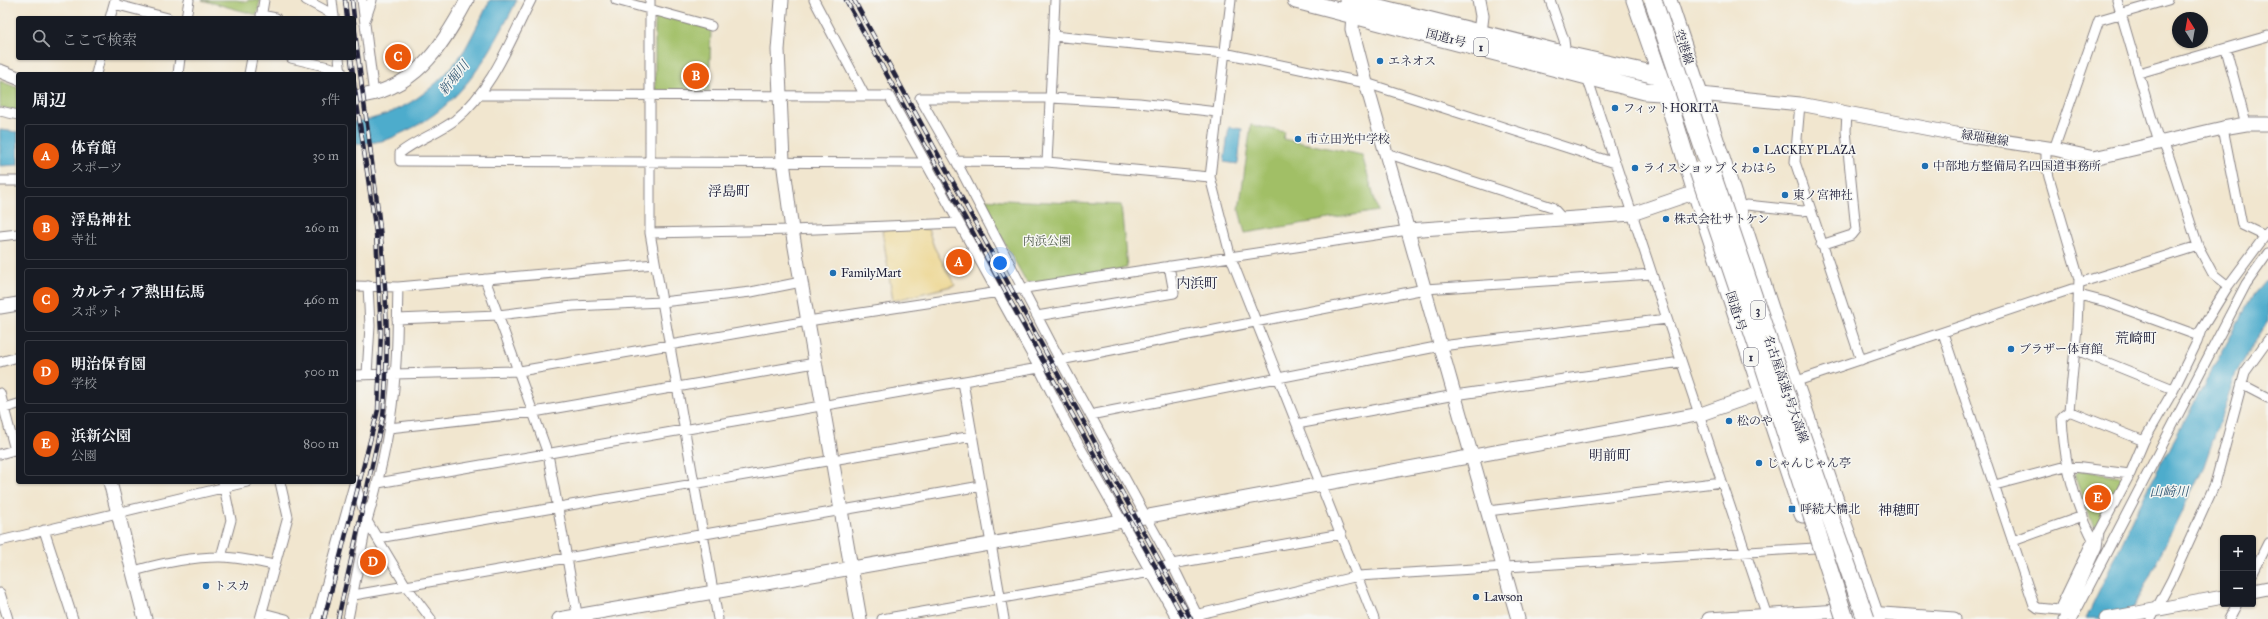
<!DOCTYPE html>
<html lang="ja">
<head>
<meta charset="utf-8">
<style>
  :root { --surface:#171b24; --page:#242831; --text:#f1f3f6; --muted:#9ea1a6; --line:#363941; --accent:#ea580c }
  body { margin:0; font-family:"IM FELL Great Primer","Noto Serif JP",serif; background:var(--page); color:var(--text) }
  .controls { position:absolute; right:12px; bottom:12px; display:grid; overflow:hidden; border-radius:4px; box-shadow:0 1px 3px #0004 }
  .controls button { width:36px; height:36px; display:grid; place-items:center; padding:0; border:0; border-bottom:1px solid var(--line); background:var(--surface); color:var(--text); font:20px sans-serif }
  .compass { position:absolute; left:2172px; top:12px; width:36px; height:36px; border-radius:50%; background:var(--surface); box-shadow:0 1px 3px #0004; rotate:349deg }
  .you { position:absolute; left:1000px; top:263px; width:14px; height:14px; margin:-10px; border:3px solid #fff; border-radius:50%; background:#1a73e8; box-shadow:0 0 0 6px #1a73e833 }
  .badge { display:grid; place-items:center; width:26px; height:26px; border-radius:50%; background:var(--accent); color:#fff; font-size:13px; font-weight:700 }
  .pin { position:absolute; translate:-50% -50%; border:2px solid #fff; box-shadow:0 1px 4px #0006 }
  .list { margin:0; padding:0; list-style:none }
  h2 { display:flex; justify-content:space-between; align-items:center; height:52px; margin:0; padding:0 16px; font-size:17px }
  h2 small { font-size:13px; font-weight:400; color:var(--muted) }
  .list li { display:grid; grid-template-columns:26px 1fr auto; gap:12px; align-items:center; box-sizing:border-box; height:64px; margin:0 8px 8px; padding:0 8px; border:1px solid var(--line); border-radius:4px }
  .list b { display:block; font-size:15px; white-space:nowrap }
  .list p { margin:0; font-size:13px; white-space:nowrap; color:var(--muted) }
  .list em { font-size:13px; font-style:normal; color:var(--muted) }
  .icon { flex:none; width:22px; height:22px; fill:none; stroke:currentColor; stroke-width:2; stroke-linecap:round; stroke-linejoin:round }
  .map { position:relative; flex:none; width:2268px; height:619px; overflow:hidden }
  .search { position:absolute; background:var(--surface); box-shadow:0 1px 3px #0004; left:16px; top:16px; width:340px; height:44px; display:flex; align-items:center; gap:10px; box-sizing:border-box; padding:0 14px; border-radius:4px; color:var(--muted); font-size:15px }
  .panel { position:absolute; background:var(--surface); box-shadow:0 1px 3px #0004; left:16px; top:72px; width:340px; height:412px; border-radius:4px }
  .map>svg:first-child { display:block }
  .green { fill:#a1bf66; stroke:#627050 }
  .sand { fill:#eeda9e; stroke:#887e6c }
  .water { fill:#4daccc; stroke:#386784 }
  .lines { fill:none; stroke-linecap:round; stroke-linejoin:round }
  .street-casing { stroke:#8a8485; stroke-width:11 }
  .secondary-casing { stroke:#8a8485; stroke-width:15 }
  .primary-casing { stroke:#8a8485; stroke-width:17 }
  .highway-casing { stroke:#8a8485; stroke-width:19 }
  .street { stroke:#fff; stroke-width:9 }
  .secondary { stroke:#fff; stroke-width:13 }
  .primary { stroke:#fff; stroke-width:15 }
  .highway { stroke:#fff; stroke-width:17 }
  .rail-casing { stroke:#22223b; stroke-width:4.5 }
  .rail { stroke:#f6f6f2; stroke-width:3; stroke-dasharray:9; stroke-linecap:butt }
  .highway-bridge-casing { stroke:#8a8485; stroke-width:19; stroke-linecap:butt }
  .highway-bridge { stroke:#fff; stroke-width:17 }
  .poi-dot { fill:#1f6fb2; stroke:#f6f6f2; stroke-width:1.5 }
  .labels { text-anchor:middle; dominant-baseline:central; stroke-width:3; stroke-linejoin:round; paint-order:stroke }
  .shield { fill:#f6f6f2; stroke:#626272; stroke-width:1 }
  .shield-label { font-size:11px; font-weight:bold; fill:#22223b }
  .street-label { font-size:12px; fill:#22223b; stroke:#f6f6f2 }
  .poi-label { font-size:12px; fill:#22223b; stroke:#f6f6f2; text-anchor:start }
  .park-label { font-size:12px; fill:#4e594a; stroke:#f6f6f2 }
  .water-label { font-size:13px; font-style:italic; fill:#335975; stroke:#f6f6f2 }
  .quarter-label { font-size:14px; fill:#22223b; stroke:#f6f6f2 }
</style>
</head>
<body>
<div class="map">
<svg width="2268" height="619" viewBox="0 0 2268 619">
  <rect width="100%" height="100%" fill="#f6f6f2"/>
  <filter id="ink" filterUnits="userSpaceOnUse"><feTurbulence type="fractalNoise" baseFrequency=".025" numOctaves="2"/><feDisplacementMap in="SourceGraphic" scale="8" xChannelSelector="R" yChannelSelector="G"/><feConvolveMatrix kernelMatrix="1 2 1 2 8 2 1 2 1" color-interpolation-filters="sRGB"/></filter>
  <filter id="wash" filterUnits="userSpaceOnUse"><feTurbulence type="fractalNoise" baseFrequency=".012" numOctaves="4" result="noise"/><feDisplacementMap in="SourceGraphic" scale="16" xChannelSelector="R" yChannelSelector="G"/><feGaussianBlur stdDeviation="0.9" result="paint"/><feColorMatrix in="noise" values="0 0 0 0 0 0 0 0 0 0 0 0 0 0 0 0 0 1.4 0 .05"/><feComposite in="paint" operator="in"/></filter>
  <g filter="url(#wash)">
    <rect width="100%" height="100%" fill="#f1e6cf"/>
    <path class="green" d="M 202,0 L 236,0 L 248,2 L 248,0 L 260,0 L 257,15 Z
      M 660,13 L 711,29 L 709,92 L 659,92 L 655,89 L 655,16 Z
      M 0,81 L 18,88 L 18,111 L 0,107 Z
      M 1251,125 L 1285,132 L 1283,139 L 1362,155 L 1378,211 L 1245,233 L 1239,210 Z
      M 980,199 L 1121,205 L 1127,268 L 1027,283 Z
      M 2079,470 L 2119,476 L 2122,480 L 2099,526 L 2093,525 L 2074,475 Z"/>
    <path class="sand" d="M 928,229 L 934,247 L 955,285 L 893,301 L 882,230 Z"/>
    <path class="water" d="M 490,0 L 517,0 C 490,54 462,106 404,132 C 397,135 389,140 381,141 C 373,143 363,143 354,144 L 354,122 C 400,117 440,87 465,49 C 474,33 482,16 490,0 Z
      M 1229,127 L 1242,129 L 1238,164 L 1224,162 Z
      M 0,130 L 18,132 L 18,165 L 0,166 Z
      M 2268,279 L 2268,321 L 2236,373 L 2204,466 L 2128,619 L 2086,619 L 2151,482 L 2252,297 Z"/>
  </g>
  <g filter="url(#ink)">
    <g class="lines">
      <defs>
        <path id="street" d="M 306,0 L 334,15
          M 332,0 L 334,18
          M 362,0 L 374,95
          M 531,0 C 510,41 492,90 455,120 C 438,133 416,140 400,153 L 400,161 L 925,163
          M 616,0 L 711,26
          M 650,0 L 650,233 L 718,619
          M 814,0 L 865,96
          M 1231,0 L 1210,177 L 1231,258 L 1374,619
          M 1550,0 L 1564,40 L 1566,55
          M 2117,0 L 2157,136 L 2163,143 L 2168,154 L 2198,246 L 2213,274 L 2228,286
          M 114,4 L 168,18
          M 261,15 L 276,18
          M 110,18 L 115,0
          M 186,18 L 189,0
          M 261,18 L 264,0
          M 366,18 L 372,0
          M 1053,36 L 1224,53 L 1366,83 L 1615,163
          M 2226,49 L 2246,124
          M 291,58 L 341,70
          M 339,58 L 341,74
          M 2139,73 L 2268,36
          M 96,74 L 100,58
          M 178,74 L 180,58
          M 249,74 L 252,58
          M 1586,74 L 1652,274
          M 480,95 L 889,96 L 1039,368 L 1066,422 L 1177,619
          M 1800,104 L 1795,162 L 1861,360
          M 0,111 L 18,115
          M 2223,128 L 2242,225 L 2265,236
          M 2046,148 L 2046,164 L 2049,177 L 2079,279 L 2077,327 L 2069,411 L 2144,441 L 2130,474 L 2099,532 L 2097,547 L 2064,619
          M 2054,149 L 2099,20 L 2168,0
          M 1386,153 L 1552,207 L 1562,218
          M 956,161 L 1047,162 L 1210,177
          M 1047,162 L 1055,0
          M 0,181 L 18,181
          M 1737,208 L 1747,205 L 1803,211 L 1810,209
          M 650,233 L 792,230 L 958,223
          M 0,236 L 18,234
          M 1821,245 L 1852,235 L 1856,230 L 1846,131 L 1847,113
          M 485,279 L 548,454 L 578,619
          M 2079,283 L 2198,246
          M 354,286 L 398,287 L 655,264
          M 398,287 C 397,316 398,346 395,375 C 392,425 381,473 367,521 L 406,586 L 431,619
          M 2079,295 L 2106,302 L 2199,336
          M 1037,316 L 1174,293 L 1169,266
          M 397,319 L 498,315 L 573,306 L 662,302 L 751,292 L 801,282
          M 1943,333 L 2034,605 L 2038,608 L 2059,610 L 2093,539
          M 2074,349 L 2173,389
          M 0,362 L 18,357
          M 367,374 L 370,326 L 368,286
          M 354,375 L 520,371 L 808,321 L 1408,230
          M 963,382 L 1004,619
          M 1794,382 L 2072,289 L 2078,289
          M 2243,385 L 2268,398
          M 0,393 L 15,450
          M 5,408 L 18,404
          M 2069,411 L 2062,417 C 2064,461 2074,504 2095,543
          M 1090,415 L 1441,346 L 1667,319
          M 1297,424 L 1455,395 L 1681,362
          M 389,428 L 534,412 L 815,363
          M 2144,441 L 2173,391 L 2197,342 L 2201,330 L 2228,286 L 2268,232
          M 0,454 L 18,449
          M 378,483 L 1039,368 L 1060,360 L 1425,289 L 1652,274 L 1768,619
          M 1995,485 L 2066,466 L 2130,474
          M 1488,511 L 1722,482
          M 44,530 L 73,619
          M 378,538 L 973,436
          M 0,541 L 247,482
          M 2013,541 L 2083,516
          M 221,557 L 231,520 L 223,482
          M 134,571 C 162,563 189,557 219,557 C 238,557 257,562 275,565
          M 2253,573 L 2268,543
          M 0,593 L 8,619
          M 354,595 L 981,486
          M 263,613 L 286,619
          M 260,619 L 288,517 L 280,482
          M 317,619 L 355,481
          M 348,619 L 367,521 L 354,480
          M 882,619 L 1151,572 L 1172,564 L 1341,534
          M 1179,619 L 1358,576 L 1815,548
          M 1199,619 L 1172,564 L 1060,360 L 956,161 L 920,98 L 1051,98 L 1139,103 L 1217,112
          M 2072,619 L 2246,284 L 2268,253
          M 2151,619 L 2172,579 L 2215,484 L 2245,372 L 2268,340
          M 2229,619 L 2237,604"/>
        <path id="secondary" d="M 782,0 L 778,50 L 783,161 L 792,230 L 860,619
          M 1479,0 L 1482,16 L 1480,33
          M 1353,15 L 1352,29 L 1366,83 L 1518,619
          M 0,71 L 18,78
          M 1700,94 L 1800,104 L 1956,134 L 2054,149 L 2094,158 L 2223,128 L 2246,124 L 2268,124
          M 354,97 C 414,91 441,49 467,0
          M 1408,230 L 1632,214 L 1696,192
          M 0,307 L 18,304
          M 110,482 L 145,619
          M 2253,591 L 2268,588
          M 559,619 L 1122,521 L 1701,414 L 1763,392
          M 1709,619 L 1840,611 L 1954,619
          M 2106,619 L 2223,597"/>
        <path id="primary" d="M 1634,0 L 1664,86
          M 1669,0 L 1700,94"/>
        <path id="highway" d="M 1296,0 L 1645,91 L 1676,93
          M 1348,0 L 1566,55 L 1661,76 L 1700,94 L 1794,382 L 1876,619
          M 1666,93 L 1696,192 L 1803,514"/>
      </defs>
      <use href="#street" class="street-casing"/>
      <use href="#secondary" class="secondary-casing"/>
      <use href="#primary" class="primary-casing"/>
      <use href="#highway" class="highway-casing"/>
      <use href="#street" class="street"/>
      <use href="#secondary" class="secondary"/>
      <use href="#primary" class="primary"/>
      <use href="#highway" class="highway"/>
      <defs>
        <path id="rail" d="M 345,0 L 347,18
          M 352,0 L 354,18
          M 846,0 L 1184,619
          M 854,0 L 1191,619
          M 351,58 L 353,74
          M 324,619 L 378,410 L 381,332 L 376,233 L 354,83
          M 338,619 L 383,416 C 397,283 368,153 354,22"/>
      </defs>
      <use href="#rail" class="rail-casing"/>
      <use href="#rail" class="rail"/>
      <defs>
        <path id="highway-bridge" d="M 1653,0 L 1773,354 L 1866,619
          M 1698,171 L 1760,354 L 1845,619"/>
      </defs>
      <use href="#highway-bridge" class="highway-bridge-casing"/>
      <use href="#highway-bridge" class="highway-bridge"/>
    </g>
  </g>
  <g class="poi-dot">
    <circle cx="1380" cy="61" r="4"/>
    <circle cx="1615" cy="108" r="4"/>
    <circle cx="1298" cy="139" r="4"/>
    <circle cx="1756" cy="150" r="4"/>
    <circle cx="1925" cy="166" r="4"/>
    <circle cx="1635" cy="168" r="4"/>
    <circle cx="1785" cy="195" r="4"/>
    <circle cx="1666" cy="219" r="4"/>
    <circle cx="833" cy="273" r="4"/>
    <circle cx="2011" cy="349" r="4"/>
    <circle cx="1729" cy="421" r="4"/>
    <circle cx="1759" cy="463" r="4"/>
    <rect x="1788" y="505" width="8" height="8" rx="2"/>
    <circle cx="206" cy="586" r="4"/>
    <circle cx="1476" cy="597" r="4"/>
  </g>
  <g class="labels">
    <g class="shield">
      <rect x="1474" y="38" width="14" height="18" rx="3"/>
      <rect x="1751" y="301" width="14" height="18" rx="3"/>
      <rect x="1744" y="348" width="14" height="18" rx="3"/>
    </g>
    <g class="shield-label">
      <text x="1481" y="47">1</text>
      <text x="1758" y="310">3</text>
      <text x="1751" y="357">1</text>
    </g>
    <g class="street-label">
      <text transform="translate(1446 38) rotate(14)">国道1号</text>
      <text transform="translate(1684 47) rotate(72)">空港線</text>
      <text transform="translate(1985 138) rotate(9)">緑瑞穂線</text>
      <text transform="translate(1736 311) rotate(72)">国道1号</text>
      <text transform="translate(1786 389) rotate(71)">名古屋高速3号大高線</text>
    </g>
    <g class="poi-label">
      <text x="1388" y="61">エネオス</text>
      <text x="1623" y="108">フィットHORITA</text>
      <text x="1306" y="139">市立田光中学校</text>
      <text x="1764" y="150">LACKEY PLAZA</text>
      <text x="1933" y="166">中部地方整備局名四国道事務所</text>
      <text x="1643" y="168">ライスショップ くわはら</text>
      <text x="1793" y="195">東ノ宮神社</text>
      <text x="1674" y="219">株式会社サトケン</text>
      <text x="841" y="273">FamilyMart</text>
      <text x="2019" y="349">ブラザー体育館</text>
      <text x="1737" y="421">松のや</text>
      <text x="1767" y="463">じゃんじゃん亭</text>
      <text x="1800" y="509">呼続大橋北</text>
      <text x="214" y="586">トスカ</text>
      <text x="1484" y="597">Lawson</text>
    </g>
    <g class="park-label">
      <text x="1047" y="241">内浜公園</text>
    </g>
    <g class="water-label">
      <text transform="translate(454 78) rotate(-51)">新堀川</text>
      <text x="2169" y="492">山崎川</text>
    </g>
    <g class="quarter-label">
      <text x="729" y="191">浮島町</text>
      <text x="1197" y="283">内浜町</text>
      <text x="2136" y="338">荒崎町</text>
      <text x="1610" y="455">明前町</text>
      <text x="1899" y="510">神穂町</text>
    </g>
  </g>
</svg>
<div class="controls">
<button>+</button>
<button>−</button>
</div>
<svg class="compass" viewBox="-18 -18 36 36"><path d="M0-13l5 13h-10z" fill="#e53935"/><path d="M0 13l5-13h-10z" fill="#9ea1a6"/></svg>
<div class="you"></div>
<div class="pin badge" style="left:959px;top:262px">A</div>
<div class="pin badge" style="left:696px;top:76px">B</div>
<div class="pin badge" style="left:398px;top:57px">C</div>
<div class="pin badge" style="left:373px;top:562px">D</div>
<div class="pin badge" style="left:2098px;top:498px">E</div>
<div class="search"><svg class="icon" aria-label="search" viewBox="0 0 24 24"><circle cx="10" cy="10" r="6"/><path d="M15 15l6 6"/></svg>ここで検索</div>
<section class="panel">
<h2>周辺<small>5件</small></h2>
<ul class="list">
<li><span class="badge">A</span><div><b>体育館</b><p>スポーツ</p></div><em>30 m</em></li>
<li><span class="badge">B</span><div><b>浮島神社</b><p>寺社</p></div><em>260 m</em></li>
<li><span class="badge">C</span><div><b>カルティア熱田伝馬</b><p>スポット</p></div><em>460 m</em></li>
<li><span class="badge">D</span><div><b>明治保育園</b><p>学校</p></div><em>500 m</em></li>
<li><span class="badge">E</span><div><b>浜新公園</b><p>公園</p></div><em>800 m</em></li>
</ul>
</section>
</div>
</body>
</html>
